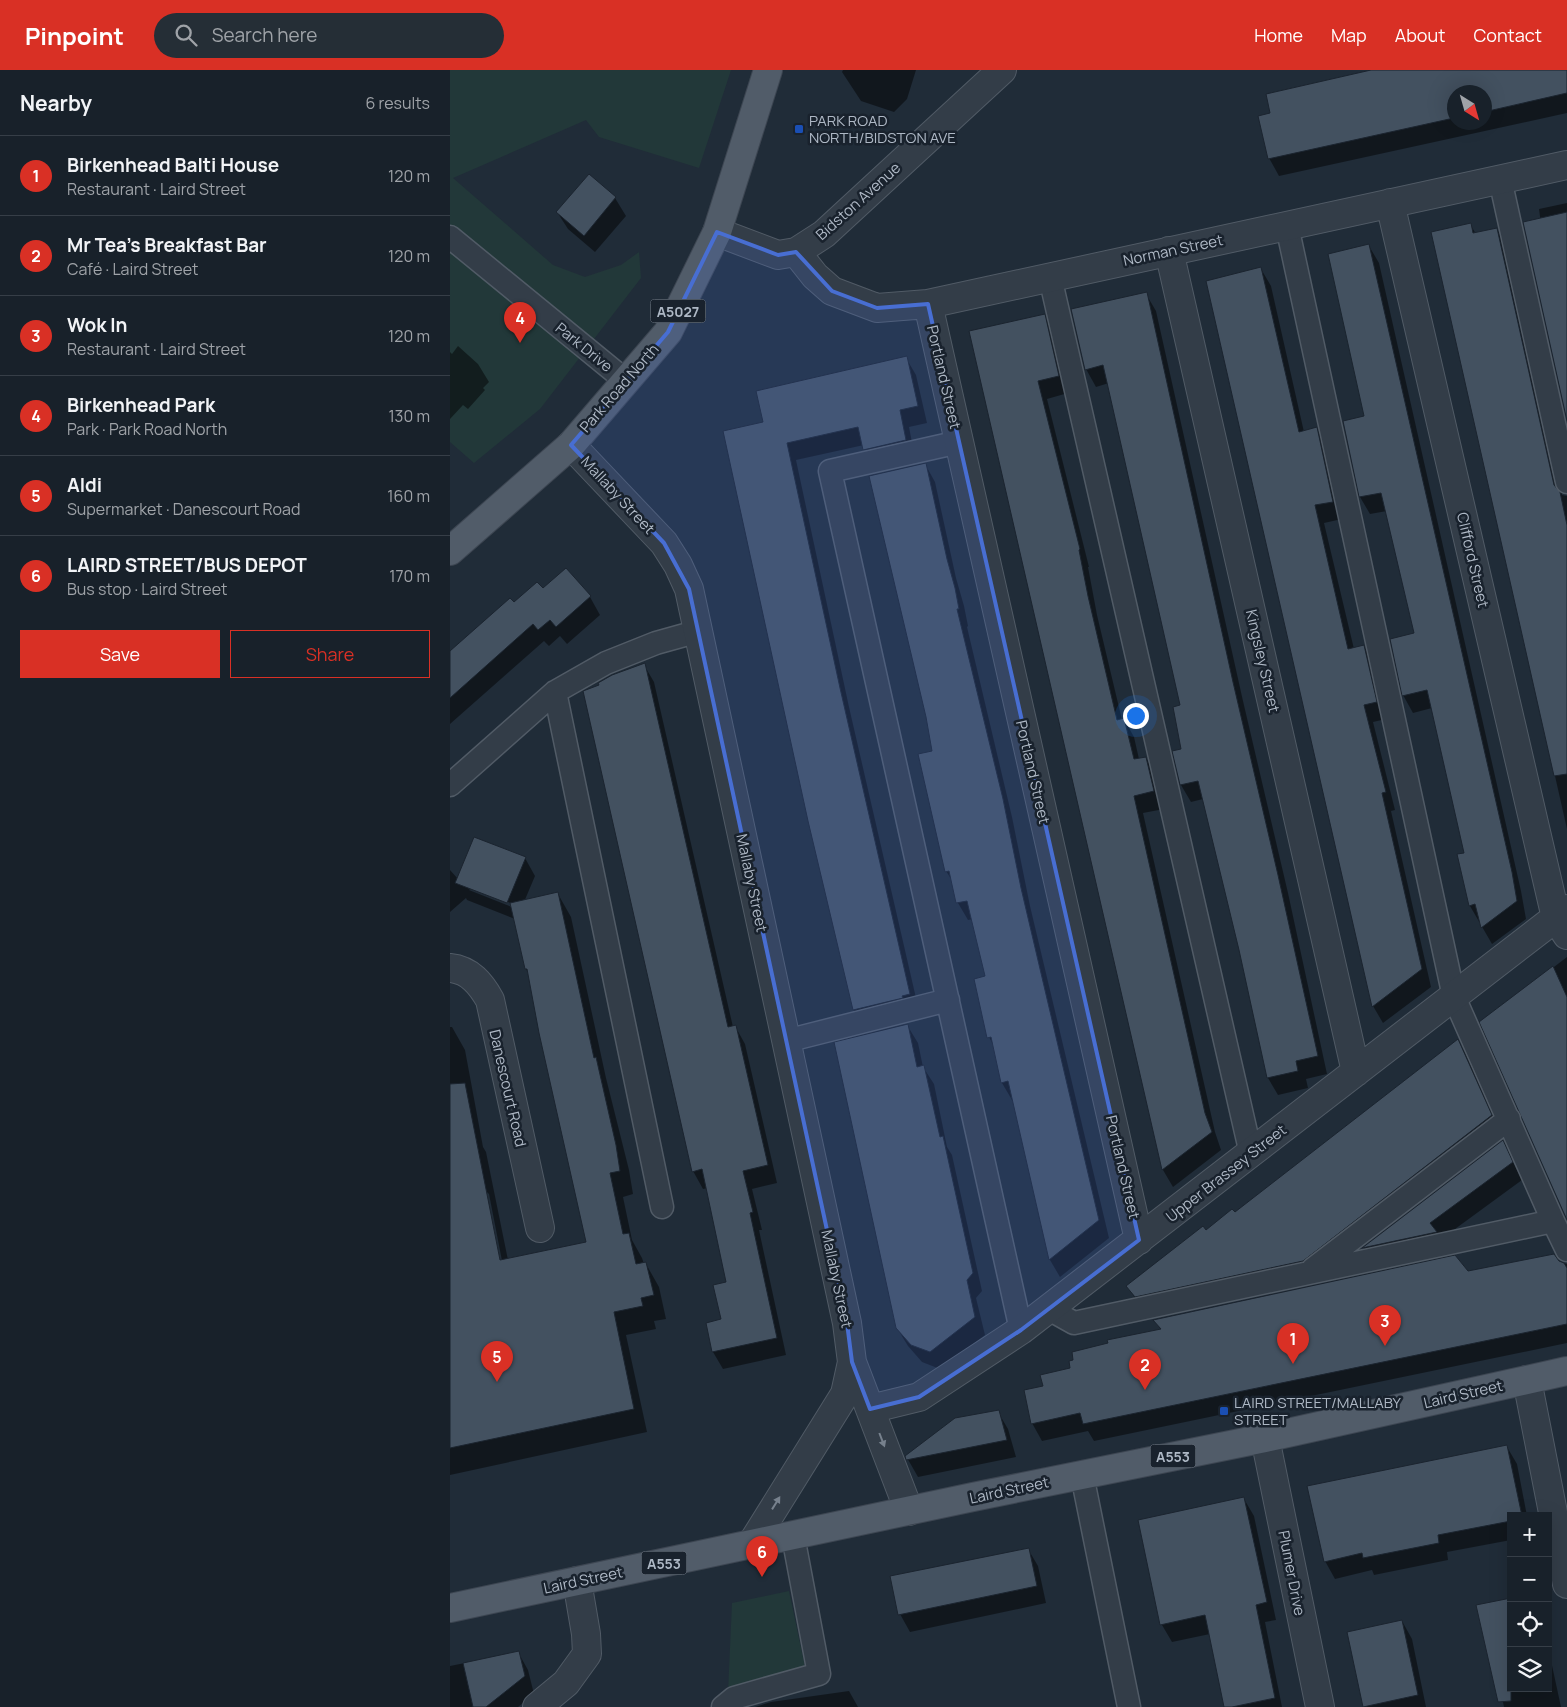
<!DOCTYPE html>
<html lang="en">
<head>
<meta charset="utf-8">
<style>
  :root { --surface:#18212a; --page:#252e36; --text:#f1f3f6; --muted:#9fa3a8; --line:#363e47; --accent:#d93025 }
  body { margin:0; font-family:Manrope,sans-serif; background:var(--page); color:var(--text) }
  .controls { position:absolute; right:15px; bottom:15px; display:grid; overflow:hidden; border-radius:0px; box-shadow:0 5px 20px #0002 }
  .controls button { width:45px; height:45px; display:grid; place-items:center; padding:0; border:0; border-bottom:1px solid var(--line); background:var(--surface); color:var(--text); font:25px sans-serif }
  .compass { position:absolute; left:997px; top:15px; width:45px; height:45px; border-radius:50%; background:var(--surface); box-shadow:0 5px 20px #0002; rotate:143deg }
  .you { position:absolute; left:685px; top:645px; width:18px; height:18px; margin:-12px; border:4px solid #fff; border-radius:50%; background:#1a73e8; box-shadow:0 0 0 8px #1a73e833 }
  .badge { display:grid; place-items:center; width:32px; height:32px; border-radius:50%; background:var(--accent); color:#fff; font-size:16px; font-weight:700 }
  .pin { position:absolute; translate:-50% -41px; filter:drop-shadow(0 1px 2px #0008) }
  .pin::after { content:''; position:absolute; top:26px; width:18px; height:15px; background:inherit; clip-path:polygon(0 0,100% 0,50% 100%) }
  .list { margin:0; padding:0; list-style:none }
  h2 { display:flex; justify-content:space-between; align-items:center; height:65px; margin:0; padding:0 20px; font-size:21px }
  h2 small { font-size:16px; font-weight:400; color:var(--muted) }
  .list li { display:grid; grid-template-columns:32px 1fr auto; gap:15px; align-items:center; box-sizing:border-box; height:80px; padding:0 20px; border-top:1px solid var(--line) }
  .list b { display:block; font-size:19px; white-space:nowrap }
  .list p { margin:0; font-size:16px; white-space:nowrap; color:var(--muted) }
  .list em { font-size:16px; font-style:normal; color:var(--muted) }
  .actions { display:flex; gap:10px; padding:15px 20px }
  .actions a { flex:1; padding:11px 0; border:1px solid var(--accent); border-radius:0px; text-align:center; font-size:18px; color:var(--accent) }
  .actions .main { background:var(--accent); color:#fff }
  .icon { flex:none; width:28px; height:28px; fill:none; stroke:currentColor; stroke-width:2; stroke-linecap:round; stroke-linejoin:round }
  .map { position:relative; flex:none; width:1117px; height:1637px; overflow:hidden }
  header { display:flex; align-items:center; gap:30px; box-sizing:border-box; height:70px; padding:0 25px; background:var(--accent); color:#fff }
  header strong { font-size:24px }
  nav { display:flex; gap:28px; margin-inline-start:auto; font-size:18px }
  .search { width:350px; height:45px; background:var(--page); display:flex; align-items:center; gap:12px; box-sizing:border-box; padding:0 18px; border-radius:28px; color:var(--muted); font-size:19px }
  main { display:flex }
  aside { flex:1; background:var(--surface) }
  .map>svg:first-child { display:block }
  .green { fill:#223839 }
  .shadow { fill:#0007; fill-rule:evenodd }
  .building { fill:#435160; stroke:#1b242f }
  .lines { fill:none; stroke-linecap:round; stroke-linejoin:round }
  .lane-casing { stroke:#515b66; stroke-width:25 }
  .street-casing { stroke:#515b66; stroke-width:30 }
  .primary-casing { stroke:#3d4652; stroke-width:30 }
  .lane { stroke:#333d48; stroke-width:22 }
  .street { stroke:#333d48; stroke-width:28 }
  .primary { stroke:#515c69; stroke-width:28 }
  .oneway { fill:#77818d }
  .marked { fill:#486ed2; fill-opacity:0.2; stroke:#486ed2; stroke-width:4; stroke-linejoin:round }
  .transit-dot { fill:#1a4fb4; stroke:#19222d; stroke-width:2 }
  .labels { text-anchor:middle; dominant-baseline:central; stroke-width:5; stroke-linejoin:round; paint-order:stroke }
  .shield { fill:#19222d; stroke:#818b97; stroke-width:1 }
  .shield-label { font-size:14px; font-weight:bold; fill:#aeb8c5 }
  .poi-label { font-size:15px; fill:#aeb8c5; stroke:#19222d; text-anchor:start }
  .street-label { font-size:15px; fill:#aeb8c5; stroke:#19222d }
</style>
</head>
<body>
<header>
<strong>Pinpoint</strong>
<div class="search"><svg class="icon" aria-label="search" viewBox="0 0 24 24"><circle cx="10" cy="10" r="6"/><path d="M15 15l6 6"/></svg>Search here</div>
<nav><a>Home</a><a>Map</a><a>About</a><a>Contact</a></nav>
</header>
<main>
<aside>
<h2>Nearby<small>6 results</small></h2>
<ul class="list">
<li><span class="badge">1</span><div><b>Birkenhead Balti House</b><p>Restaurant · Laird Street</p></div><em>120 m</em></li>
<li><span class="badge">2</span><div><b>Mr Tea's Breakfast Bar</b><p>Café · Laird Street</p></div><em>120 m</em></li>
<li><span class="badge">3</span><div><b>Wok In</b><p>Restaurant · Laird Street</p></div><em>120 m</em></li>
<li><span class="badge">4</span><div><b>Birkenhead Park</b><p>Park · Park Road North</p></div><em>130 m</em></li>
<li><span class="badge">5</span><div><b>Aldi</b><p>Supermarket · Danescourt Road</p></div><em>160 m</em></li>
<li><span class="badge">6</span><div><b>LAIRD STREET/BUS DEPOT</b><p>Bus stop · Laird Street</p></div><em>170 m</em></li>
</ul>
<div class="actions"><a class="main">Save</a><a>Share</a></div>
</aside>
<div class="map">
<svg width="1117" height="1637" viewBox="0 0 1117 1637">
  <rect width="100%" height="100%" fill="#202c38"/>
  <path class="green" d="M 0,0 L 281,0 L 249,98 L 149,67 L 136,50 L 3,108 L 103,195 L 135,207 L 171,195 L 189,182 L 191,208 L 90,339 L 24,393 L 0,372 Z
    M 339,1521 L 355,1597 L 295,1613 L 278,1623 L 282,1533 Z"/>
  <path class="shadow" d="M 393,0 L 466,0 L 457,29 L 444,42 L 411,31 L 392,2 Z
    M 926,0 L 1117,0 L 1117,43 L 829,106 L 819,88 L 822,44 ZM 1004,22 L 1034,22 L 1034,52 L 1004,52 Z
    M 139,106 L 165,128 L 176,146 L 145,182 L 118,159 L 107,142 Z
    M 1117,133 L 1117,345 L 1089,139 Z
    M 1020,154 L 1026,164 L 1047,159 L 1057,177 L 1112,425 L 1117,426 L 1117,759 L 982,163 Z
    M 919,176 L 929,193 L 1071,821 L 1076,849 L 1042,874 L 1020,836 L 1009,785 L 1015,784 L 982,638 L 963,643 L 953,625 L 965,564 L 937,441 L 920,444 L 910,427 L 916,347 Z
    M 811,199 L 821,216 L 854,362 L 867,359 L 877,376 L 892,449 L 874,453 L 904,579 L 914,576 L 924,594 L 936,649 L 923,652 L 945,740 L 941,741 L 981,917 L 933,953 L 923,936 L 833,545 Z
    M 696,224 L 706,241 L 793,631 L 838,823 L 877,1004 L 856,1009 L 858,1018 L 828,1025 L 818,1008 L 790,880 L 753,729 L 741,732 L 731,715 L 724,682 L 732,680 L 732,636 L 659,313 L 646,317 L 636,299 Z
    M 594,246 L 605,263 L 618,323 L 597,329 L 639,497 L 638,497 L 647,545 L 672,650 L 674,649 L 684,667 L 689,689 L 696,688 L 706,705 L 714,739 L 693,743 L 765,1062 L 771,1080 L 723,1117 L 713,1100 L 520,262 Z
    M 8,276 L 28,294 L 39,312 L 33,318 L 35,320 L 18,339 L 13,335 L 0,349 L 0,282 L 2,284 Z
    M 456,288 L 466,305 L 477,353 L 459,357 L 465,388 L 425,397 L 414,375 L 346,390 L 399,637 L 469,941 L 414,958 L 404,940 L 359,751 L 315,353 Z
    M 475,394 L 485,412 L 506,508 L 514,536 L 518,556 L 517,557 L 562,747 L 580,836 L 659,1168 L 610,1207 L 600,1190 L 564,1030 L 562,1030 L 552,1013 L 545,978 L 539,967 L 537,907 L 523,849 L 518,850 L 508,833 L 503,812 L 496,801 L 484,682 Z
    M 116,500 L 140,527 L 150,545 L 117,574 L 110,566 L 99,576 L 94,571 L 0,654 L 0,583 L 64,534 L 93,520 Z
    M 194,595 L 204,612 L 283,957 L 285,956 L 295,974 L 327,1113 L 302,1119 L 312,1160 L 309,1160 L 336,1285 L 273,1299 L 263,1282 L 257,1254 L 272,1250 L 278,1213 L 258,1118 L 253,1119 L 243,1101 Z
    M 75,788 L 85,806 L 74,832 L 108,824 L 121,847 L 156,1008 L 179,1100 L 183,1124 L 173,1127 L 182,1170 L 192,1188 L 194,1194 L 196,1194 L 209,1217 L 216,1249 L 204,1251 L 206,1259 L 176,1265 L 197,1362 L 0,1405 L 0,957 L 2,957 L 15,980 L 33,1077 L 36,1082 L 58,1190 L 137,1173 L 79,904 L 76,899 L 65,849 L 17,830 L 16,828 L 0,842 L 0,800 L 8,809 ZM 21,818 L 63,834 L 62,837 L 19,820 ZM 36,1121 L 39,1124 L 53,1196 L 50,1197 Z
    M 1117,887 L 1117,1122 L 1031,953 Z
    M 457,955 L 468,973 L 473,997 L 484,1014 L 497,1077 L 502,1085 L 532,1221 L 526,1228 L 535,1265 L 490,1299 L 472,1292 L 458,1276 L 447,1258 Z
    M 1008,971 L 1018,988 L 1051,1064 L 863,1208 L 688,1234 L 678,1216 L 756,1161 L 785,1143 Z
    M 1053,1072 L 1072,1110 L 990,1170 L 923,1195 L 913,1179 Z
    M 1108,1192 L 1117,1194 L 1117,1273 L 644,1371 L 638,1361 L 592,1371 L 582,1353 L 594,1317 L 622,1299 L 711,1260 L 705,1250 L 1017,1202 Z
    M 548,1342 L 558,1359 L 566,1387 L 468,1407 L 456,1386 Z
    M 1057,1377 L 1067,1394 L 1077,1446 L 1061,1446 L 1061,1470 L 997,1482 L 998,1490 L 924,1505 L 922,1500 L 885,1509 L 875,1491 Z
    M 794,1429 L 804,1446 L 826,1550 L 815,1552 L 832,1637 L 775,1637 L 760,1564 L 722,1572 L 712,1555 Z
    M 578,1479 L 588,1496 L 596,1533 L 460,1562 L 450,1544 Z
    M 952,1551 L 962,1569 L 976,1637 L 914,1637 L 899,1563 Z
    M 1098,1577 L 1111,1637 L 1054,1637 L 1051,1623 L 1061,1618 L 1098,1618 Z
    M 68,1582 L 78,1600 L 84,1624 L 68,1637 L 0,1637 L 0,1596 Z
    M 399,1621 L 408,1637 L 305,1637 L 321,1632 Z"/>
  <path class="building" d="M 921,0 L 1117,0 L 1117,23 L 1034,42 L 1034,22 L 1004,22 L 1004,48 L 818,89 L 808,46 L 820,43 L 816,24 Z
    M 139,104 L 166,127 L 134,166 L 106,142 Z
    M 1117,142 L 1117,351 L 1073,152 Z
    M 1021,153 L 1023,163 L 1047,158 L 1104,415 L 1110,422 L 1117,455 L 1117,704 L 1104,706 L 981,162 Z
    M 919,174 L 1062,802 L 1067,831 L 1031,858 L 1025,834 L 1019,836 L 1007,784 L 1014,783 L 977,620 L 952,626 L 940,569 L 964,563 L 931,423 L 909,427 L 893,351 L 914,346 L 878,184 Z
    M 811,197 L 849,362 L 867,357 L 883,432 L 865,435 L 898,579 L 914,575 L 927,632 L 914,635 L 936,722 L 932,723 L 972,899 L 922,937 L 756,211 Z
    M 697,222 L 783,612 L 828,805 L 868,986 L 846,991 L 848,1001 L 817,1008 L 789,880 L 748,711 L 730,715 L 722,681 L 731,679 L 723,637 L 730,635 L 653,295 L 635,300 L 621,239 Z
    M 595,244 L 609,306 L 588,311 L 630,479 L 629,480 L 638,526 L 667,650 L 674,648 L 684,689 L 696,687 L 704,721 L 684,726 L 755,1043 L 762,1062 L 712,1100 L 519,261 Z
    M 457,286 L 468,336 L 450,340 L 456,370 L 413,380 L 408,357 L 337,373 L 390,618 L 460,924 L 452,926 L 453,928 L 403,940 L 358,751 L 273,361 L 313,352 L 306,321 Z
    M 476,393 L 497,489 L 505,518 L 509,539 L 507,539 L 553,729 L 571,818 L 649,1150 L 599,1190 L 558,1011 L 551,1013 L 541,967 L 537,968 L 524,909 L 535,906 L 520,844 L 517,831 L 506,833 L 499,801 L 495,802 L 468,684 L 482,681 L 476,647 L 419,406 Z
    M 116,498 L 141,526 L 106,557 L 100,550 L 88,560 L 83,554 L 0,628 L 0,581 L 60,528 L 64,532 L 87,512 L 93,518 Z
    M 195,593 L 278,957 L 286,955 L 318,1095 L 293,1101 L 303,1142 L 300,1143 L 327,1268 L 262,1282 L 256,1253 L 271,1249 L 263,1215 L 276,1212 L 252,1099 L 242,1102 L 133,621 L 149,615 L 148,613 L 162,605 Z
    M 24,767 L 76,787 L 57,833 L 5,813 Z
    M 108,822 L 144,988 L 146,987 L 166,1075 L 170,1101 L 160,1103 L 173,1164 L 179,1163 L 186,1194 L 196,1192 L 204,1225 L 191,1228 L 193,1236 L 164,1242 L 184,1339 L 0,1378 L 0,1014 L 15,1013 L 50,1190 L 136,1172 L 89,963 L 77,899 L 75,899 L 60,833 Z
    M 1103,896 L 1117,927 L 1117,1150 L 1029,952 Z
    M 458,954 L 467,997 L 474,995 L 490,1067 L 493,1066 L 523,1203 L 517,1210 L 525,1247 L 480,1282 L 461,1275 L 446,1258 L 384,972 Z
    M 1008,969 L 1042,1045 L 853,1191 L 685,1227 L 676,1216 L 753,1156 L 756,1160 L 782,1139 L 785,1142 Z
    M 1053,1070 L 1063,1092 L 980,1153 L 987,1162 L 912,1178 Z
    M 1104,1184 L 1109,1191 L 1114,1193 L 1117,1198 L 1117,1254 L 633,1354 L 630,1343 L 581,1354 L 574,1320 L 593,1316 L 590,1305 L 620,1298 L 619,1291 L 623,1290 L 622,1282 L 658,1273 L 657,1270 L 711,1259 L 703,1250 L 1005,1185 L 1018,1201 Z
    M 549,1340 L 557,1370 L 456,1390 L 455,1386 L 505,1348 Z
    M 1057,1375 L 1072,1446 L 1061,1446 L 1061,1451 L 988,1465 L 989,1473 L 913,1488 L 912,1483 L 874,1492 L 857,1416 Z
    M 794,1427 L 817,1532 L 806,1535 L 825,1628 L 782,1637 L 774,1637 L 755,1545 L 710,1555 L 688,1450 Z
    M 579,1478 L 587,1516 L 448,1545 L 440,1506 Z
    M 1061,1528 L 1061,1631 L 1048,1632 L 1026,1535 Z
    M 952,1550 L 968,1625 L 913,1637 L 897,1562 Z
    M 69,1581 L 75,1606 L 36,1637 L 23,1637 L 13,1593 Z"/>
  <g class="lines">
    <defs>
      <path id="lane" d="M 1050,109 L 1117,412
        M 0,167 L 176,311
        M 600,207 L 801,1084
        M 509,372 L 380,401 L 571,1260
        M 105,622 L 212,1137
        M 0,715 L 105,622 L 156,593 L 206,573 L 249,561
        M 336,971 L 498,930
        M 1103,1151 L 1117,1180
        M 863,1199 L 1059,1049
        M 599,1239 L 624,1253 L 1103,1151 L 1004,927 L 837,156
        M 632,1405 L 679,1637
        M 273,1637 L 284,1628 L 369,1604 L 343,1466"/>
      <path id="street" d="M 940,133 L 1106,848 L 1117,865
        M 267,162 L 328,185 L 346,182 L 374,164 L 552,0
        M 719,181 L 906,1002
        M 346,182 L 365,206 L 382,221 L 427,238 L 478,234 L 1117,95
        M 478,234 L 689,1170
        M 121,375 L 214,473 L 228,495 L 239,519 L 397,1253 L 402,1292 L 459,1441
        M 0,898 C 20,900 31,914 40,930 L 90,1158
        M 1077,1310 L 1117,1514
        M 420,1339 L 469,1327 L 571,1260 L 1117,839
        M 815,1368 L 870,1637
        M 301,1475 L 395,1324 L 402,1292
        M 87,1637 L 116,1613 L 137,1584 L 136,1564 L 127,1511"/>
      <path id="primary" d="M 0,481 L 121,375 L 218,262 L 267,162 L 318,0
        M 0,1538 L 523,1427 L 815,1368 L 1117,1301"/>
    </defs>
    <use href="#lane" class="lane-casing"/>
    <use href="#street" class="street-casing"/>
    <use href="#primary" class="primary-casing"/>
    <use href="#lane" class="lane"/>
    <use href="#street" class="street"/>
    <use href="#primary" class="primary"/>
  </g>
  <defs><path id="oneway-solid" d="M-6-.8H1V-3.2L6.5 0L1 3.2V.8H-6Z" transform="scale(1.25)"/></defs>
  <g class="oneway">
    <use href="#oneway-solid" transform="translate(432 1370) rotate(69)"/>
    <use href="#oneway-solid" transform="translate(326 1433) rotate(-58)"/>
  </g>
  <path class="marked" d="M 267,162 L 328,185 L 346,182 L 382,221 L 427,238 L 478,234 L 689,1170 L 571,1260 L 469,1327 L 420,1339 L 402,1292 L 397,1253 L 239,519 L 214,473 L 121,375 L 218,262 Z"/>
  <g class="transit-dot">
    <rect x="344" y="54" width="10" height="10" rx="2.5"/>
    <rect x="769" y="1336" width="10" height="10" rx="2.5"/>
  </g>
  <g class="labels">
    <g class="shield">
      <rect x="200.5" y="229.5" width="55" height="23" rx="4"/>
      <rect x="700.5" y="1374.5" width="45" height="23" rx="4"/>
      <rect x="191.5" y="1481.5" width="45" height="23" rx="4"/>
    </g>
    <g class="shield-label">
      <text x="228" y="241">A5027</text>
      <text x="723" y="1386">A553</text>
      <text x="214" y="1493">A553</text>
    </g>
    <g class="poi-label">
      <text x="359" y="50">PARK ROAD<tspan x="359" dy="17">NORTH/BIDSTON AVE</tspan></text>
      <text x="784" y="1332">LAIRD STREET/MALLABY<tspan x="784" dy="17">STREET</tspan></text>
    </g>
    <g class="street-label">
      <text transform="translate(408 131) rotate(-42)">Bidston Avenue</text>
      <text transform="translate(723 180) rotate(-12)">Norman Street</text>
      <text transform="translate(134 277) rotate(39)">Park Drive</text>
      <text transform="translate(494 307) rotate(77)">Portland Street</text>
      <text transform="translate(169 318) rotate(-49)">Park Road North</text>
      <text transform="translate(168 425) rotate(47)">Mallaby Street</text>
      <text transform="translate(1023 490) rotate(77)">Clifford Street</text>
      <text transform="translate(813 591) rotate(77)">Kingsley Street</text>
      <text transform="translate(583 702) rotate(77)">Portland Street</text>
      <text transform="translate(302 813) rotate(78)">Mallaby Street</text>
      <text transform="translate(58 1018) rotate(77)">Danescourt Road</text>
      <text transform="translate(673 1097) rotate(77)">Portland Street</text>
      <text transform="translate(776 1103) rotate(-38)">Upper Brassey Street</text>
      <text transform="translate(387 1209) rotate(78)">Mallaby Street</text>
      <text transform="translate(1013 1324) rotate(-13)">Laird Street</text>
      <text transform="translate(559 1420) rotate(-12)">Laird Street</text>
      <text transform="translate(842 1503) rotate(79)">Plumer Drive</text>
      <text transform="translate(133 1510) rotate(-12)">Laird Street</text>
    </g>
  </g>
</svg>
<div class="controls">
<button>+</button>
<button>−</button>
<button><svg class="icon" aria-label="locate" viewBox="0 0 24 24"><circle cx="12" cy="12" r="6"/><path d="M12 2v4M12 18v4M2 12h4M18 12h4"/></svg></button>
<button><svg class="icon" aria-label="layers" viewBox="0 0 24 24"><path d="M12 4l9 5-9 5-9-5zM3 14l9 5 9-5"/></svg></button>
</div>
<svg class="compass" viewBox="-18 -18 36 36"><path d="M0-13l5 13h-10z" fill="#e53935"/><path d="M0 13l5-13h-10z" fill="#9fa3a8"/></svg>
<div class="you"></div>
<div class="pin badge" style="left:843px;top:1294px">1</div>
<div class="pin badge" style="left:695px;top:1320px">2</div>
<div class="pin badge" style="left:935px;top:1276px">3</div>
<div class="pin badge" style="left:70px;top:273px">4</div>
<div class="pin badge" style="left:47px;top:1312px">5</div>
<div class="pin badge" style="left:312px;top:1507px">6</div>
</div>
</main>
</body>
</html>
